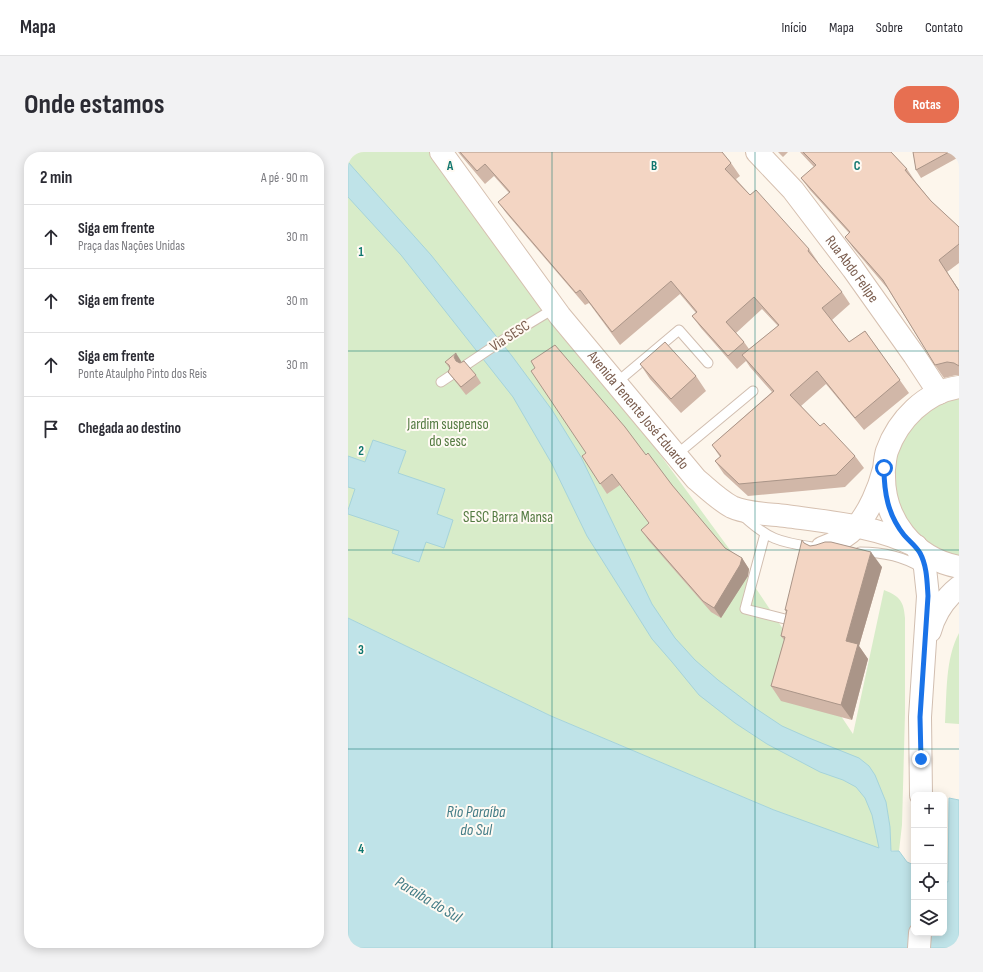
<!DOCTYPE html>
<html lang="pt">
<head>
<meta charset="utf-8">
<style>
  :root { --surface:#fff; --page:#f2f2f3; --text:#2b2b33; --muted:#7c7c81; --line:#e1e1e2; --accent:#e76f51 }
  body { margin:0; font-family:"Sofia Sans Condensed",sans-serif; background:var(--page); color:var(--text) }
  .controls { position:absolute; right:12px; bottom:12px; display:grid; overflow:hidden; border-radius:8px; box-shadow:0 2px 10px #0003 }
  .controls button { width:36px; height:36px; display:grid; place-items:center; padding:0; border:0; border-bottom:1px solid var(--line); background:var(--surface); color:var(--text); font:20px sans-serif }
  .stop { position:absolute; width:12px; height:12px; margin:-9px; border:3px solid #1a73e8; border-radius:50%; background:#fff }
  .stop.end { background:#1a73e8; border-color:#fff; box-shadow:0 1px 4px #0008 }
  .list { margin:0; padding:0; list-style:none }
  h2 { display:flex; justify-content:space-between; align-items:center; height:52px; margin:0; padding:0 16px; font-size:17px }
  h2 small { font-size:13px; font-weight:400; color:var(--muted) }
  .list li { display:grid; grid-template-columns:26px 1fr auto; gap:12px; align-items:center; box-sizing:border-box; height:64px; padding:0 16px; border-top:1px solid var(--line) }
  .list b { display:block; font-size:15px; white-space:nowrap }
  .list p { margin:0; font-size:13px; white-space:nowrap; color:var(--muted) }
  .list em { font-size:13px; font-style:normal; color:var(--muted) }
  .icon { flex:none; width:22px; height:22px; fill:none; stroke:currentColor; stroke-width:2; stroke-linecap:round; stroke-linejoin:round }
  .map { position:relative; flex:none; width:611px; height:796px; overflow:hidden; border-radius:16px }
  header { display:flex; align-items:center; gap:24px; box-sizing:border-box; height:56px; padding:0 20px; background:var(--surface); border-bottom:1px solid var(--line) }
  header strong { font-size:19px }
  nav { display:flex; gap:22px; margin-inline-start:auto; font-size:14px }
  .intro { display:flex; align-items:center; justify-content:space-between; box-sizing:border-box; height:96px; padding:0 24px }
  h1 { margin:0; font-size:28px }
  .button { padding:10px 18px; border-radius:16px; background:var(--accent); color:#fff; font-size:14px; font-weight:700 }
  main { display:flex; gap:24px; padding:0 24px }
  aside { flex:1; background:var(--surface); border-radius:16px; box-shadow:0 2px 10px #0003 }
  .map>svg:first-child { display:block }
  .green { fill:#d8ecc9 }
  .water { fill:#bfe3e8; stroke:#a5d3da }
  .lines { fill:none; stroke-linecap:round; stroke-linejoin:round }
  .service-casing { stroke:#d1beb0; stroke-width:11 }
  .tertiary-casing { stroke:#d1beb0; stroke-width:24 }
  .secondary-casing { stroke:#d6c0b0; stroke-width:24 }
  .service { stroke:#fff; stroke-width:9 }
  .tertiary { stroke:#fff; stroke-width:22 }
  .secondary { stroke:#fff; stroke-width:22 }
  .wall { fill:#d1b7a8; fill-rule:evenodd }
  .shaded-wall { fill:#aa9588 }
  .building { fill:#f3d5c3; stroke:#aa9588 }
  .route { stroke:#1a73e8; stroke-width:5 }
  .grid { fill:none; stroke:#0f766e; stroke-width:1; stroke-opacity:0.55 }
  .labels { text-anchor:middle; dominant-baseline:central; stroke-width:4; stroke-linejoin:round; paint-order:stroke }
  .street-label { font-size:15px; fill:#7a5c4d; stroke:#fffaf3 }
  .park-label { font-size:15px; fill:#537a41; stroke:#fffaf3 }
  .water-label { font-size:16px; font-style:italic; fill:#437c86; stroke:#fffaf3 }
  .grid-label { font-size:13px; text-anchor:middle; font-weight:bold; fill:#0f766e; stroke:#fffaf3; stroke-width:4; stroke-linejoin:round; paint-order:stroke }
</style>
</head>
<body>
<header>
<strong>Mapa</strong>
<nav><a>Início</a><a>Mapa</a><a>Sobre</a><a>Contato</a></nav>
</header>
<div class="intro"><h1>Onde estamos</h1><a class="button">Rotas</a></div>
<main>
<aside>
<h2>2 min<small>A pé · 90 m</small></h2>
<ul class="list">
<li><svg class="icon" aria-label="ahead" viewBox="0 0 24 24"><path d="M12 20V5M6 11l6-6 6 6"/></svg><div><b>Siga em frente</b><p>Praça das Nações Unidas</p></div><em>30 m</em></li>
<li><svg class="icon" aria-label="ahead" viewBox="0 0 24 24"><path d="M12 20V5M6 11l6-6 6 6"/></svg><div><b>Siga em frente</b></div><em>30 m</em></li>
<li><svg class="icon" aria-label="ahead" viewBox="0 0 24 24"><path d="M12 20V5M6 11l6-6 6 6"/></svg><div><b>Siga em frente</b><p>Ponte Ataulpho Pinto dos Reis</p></div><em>30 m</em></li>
<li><svg class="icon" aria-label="arrive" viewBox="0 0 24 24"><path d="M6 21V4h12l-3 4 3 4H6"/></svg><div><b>Chegada ao destino</b></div></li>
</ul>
</aside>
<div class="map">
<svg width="611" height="796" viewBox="0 0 611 796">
  <rect width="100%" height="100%" fill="#fdf6ec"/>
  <path class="green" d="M 0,0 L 90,0 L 385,402 L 505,582 L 536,438 C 552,444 556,450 557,466 L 557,561 L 554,673 L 551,699 L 531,697 L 426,658 L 203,564 L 0,466 Z
    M 611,242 L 611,404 L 589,397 L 565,379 L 549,354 L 545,310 L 563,270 L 601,245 Z
    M 611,481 L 611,572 L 597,571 C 599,542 597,507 611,481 Z"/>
  <path class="water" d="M 0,10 L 83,103 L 164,204 L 204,258 L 233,305 L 304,452 L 327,486 L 347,508 L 370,528 L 407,556 L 434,574 L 461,586 L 511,606 L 521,614 L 527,623 L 538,650 L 542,675 L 543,699 L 551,699 L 559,710 L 566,713 L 566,781 L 596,781 L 596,729 L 600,730 L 601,646 L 611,648 L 611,796 L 0,796 L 0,466 L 203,564 L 426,658 L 531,696 L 524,663 L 517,646 L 508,635 L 495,628 L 472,620 L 419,592 L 387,571 L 351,543 L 324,510 L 304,487 L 239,384 L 204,312 L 165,245 L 53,103 L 0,45 Z
    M 25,288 L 58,299 L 50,321 L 97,337 L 89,362 L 105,368 L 96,396 L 78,390 L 71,410 L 44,401 L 51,379 L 0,362 L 0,358 L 7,337 L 0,335 L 0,304 L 17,310 Z"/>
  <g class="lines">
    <defs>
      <path id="service" d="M 118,213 L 164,182 L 207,156
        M 93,230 L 102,224
        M 268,231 L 331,178 L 360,211
        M 328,303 L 405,239
        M 395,364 C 420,387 431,390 464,395
        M 417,382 L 397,457 L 441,468 L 443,461
        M 512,400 C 535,400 555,404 574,416"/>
      <path id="tertiary" d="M 568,394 L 575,408 L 577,416 L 580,444 L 572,565 L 573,643
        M 582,479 C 587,461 596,447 611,435
        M 571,796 L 572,781"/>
      <g id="secondary">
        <path id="s1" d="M 93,0 L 212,164 L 348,327 C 360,337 371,348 384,355 C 400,362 421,362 438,364 C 482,370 528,374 568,394"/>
        <path id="s2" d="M 409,0 L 445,38 L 505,117 L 566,203 L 591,241"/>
        <path d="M 536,322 C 535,367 565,406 611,415"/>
        <path d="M 474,396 C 487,391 499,385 508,375 C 521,360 531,337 536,317 C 537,311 537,305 539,299 C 550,268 577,240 611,235"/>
      </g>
    </defs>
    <use href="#service" class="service-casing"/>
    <use href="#tertiary" class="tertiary-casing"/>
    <use href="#secondary" class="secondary-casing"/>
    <use href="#service" class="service"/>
    <use href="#tertiary" class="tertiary"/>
    <use href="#secondary" class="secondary"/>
  </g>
  <path class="wall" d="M 110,0 L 374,0 L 383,11 L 392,24 L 388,27 L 402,43 L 461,97 L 470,110 L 469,110 L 494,140 L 502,152 L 484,168 L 501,190 L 517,179 L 561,241 L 516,278 L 478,232 L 453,254 L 472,274 L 507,304 L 516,316 L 497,335 L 400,344 L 376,322 L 367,309 L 372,305 L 364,293 L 424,240 L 402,215 L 398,209 L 389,217 L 353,176 L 344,164 L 348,161 L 332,142 L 272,193 L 241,151 L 237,153 L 159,62 L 150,50 L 161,41 L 146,24 L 137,32 ZM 414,157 L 430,174 L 401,197 L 396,190 L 388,181 Z
    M 430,0 L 440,0 L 435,5 Z
    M 452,0 L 543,0 L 559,17 L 567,29 L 583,49 L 611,75 L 611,111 L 599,120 L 611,138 L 611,223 L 608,223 L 596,226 L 587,213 L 540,137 L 506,97 L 497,85 L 501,81 L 462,38 L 453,26 L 466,15 Z
    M 565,0 L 611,0 L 611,5 L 573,26 L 568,18 Z
    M 113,209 L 113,211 L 128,223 L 133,231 L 118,243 L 100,220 L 102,217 L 97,210 Z
    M 292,212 L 348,224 L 358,239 L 333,261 L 302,227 Z
    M 298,303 L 377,396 L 394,406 L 401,417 L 400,424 L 373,466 L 363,460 L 301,389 L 293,378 L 301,371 L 272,333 L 259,342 L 234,304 Z
    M 456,391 L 462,394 L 534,415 L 511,494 L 520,507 L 504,568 L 433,549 L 423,534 L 436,488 L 433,484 L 439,461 L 437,458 Z"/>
  <path class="shaded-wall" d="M 591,108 L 611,138 L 611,139 Z
    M 108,201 L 113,209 L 112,213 L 108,209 L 106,205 Z
    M 523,400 L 534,415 L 511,494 L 520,507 L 504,568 L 493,553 L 498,489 Z
    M 394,406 L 401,417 L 400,424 L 373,466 L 366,456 Z"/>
  <path class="building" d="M 112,0 L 374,0 L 383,11 L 377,17 L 402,43 L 408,38 L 461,97 L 460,99 L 494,140 L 474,156 L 501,190 L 517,179 L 552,228 L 507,266 L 469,219 L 442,243 L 472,274 L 476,271 L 507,304 L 488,323 L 391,332 L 367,309 L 373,304 L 364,293 L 426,239 L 394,203 L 431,173 L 406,145 L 378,170 L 396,190 L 380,204 L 344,164 L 349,160 L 323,129 L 264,180 L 232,138 L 228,141 L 150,50 L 162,40 L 137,12 L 129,19 Z
    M 455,0 L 543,0 L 559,17 L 557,18 L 583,49 L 611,75 L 611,92 L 591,108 L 611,139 L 611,214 L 606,211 L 599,210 L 587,213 L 535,128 L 497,85 L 502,80 L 453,26 L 468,13 Z
    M 565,0 L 601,0 L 568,18 Z
    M 317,190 L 348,224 L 323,247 L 292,212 Z
    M 207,193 L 277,275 L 298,303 L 300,301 L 324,333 L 377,396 L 394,406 L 392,413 L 366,456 L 355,449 L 293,378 L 301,371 L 264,322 L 252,332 L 234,304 L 238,301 L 183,219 L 187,216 L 183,209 Z
    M 108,201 L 106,205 L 108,209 L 112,211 L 116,209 L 128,223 L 113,235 L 100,220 L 102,216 L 101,213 L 97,210 Z
    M 454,388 L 456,391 L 462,394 L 468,393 L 477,390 L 483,390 L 523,400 L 498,489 L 510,492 L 493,553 L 423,534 L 437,485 L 433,484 L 439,458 L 437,458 Z"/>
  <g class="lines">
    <path class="route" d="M 536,316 C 536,341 540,363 556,383 C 561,389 568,394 572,401 C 579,414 579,429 580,444 L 572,565 L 573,607"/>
  </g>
  <path class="grid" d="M 204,0 L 204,796M 407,0 L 407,796M 0,199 L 611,199M 0,398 L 611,398M 0,597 L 611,597"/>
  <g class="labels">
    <g class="street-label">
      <text stroke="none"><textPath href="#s2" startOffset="151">Rua Abdo Felipe</textPath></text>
      <text transform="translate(162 184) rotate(-33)">Via SESC</text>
      <text stroke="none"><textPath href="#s1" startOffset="325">Avenida Tenente José Eduardo</textPath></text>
    </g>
    <g class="park-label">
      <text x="100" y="272">Jardim suspenso<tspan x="100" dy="17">do sesc</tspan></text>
      <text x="160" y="365">SESC Barra Mansa</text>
    </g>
    <g class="water-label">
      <text x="128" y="660">Rio Paraíba<tspan x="128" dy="18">do Sul</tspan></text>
      <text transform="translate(80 748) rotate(31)">Paraiba do Sul</text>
    </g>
  </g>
  <g class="grid-label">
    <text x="102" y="18">A</text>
    <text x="306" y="18">B</text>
    <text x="509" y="18">C</text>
    <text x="13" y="104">1</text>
    <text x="13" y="303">2</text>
    <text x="13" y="502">3</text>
    <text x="13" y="701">4</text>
  </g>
</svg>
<div class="controls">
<button>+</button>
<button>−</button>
<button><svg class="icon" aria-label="locate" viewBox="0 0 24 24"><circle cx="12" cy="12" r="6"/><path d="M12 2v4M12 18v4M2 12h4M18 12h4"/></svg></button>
<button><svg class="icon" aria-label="layers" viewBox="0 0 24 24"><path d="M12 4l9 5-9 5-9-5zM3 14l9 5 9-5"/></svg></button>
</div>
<div class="stop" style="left:536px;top:316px"></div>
<div class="stop end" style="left:573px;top:607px"></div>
</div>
</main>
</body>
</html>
